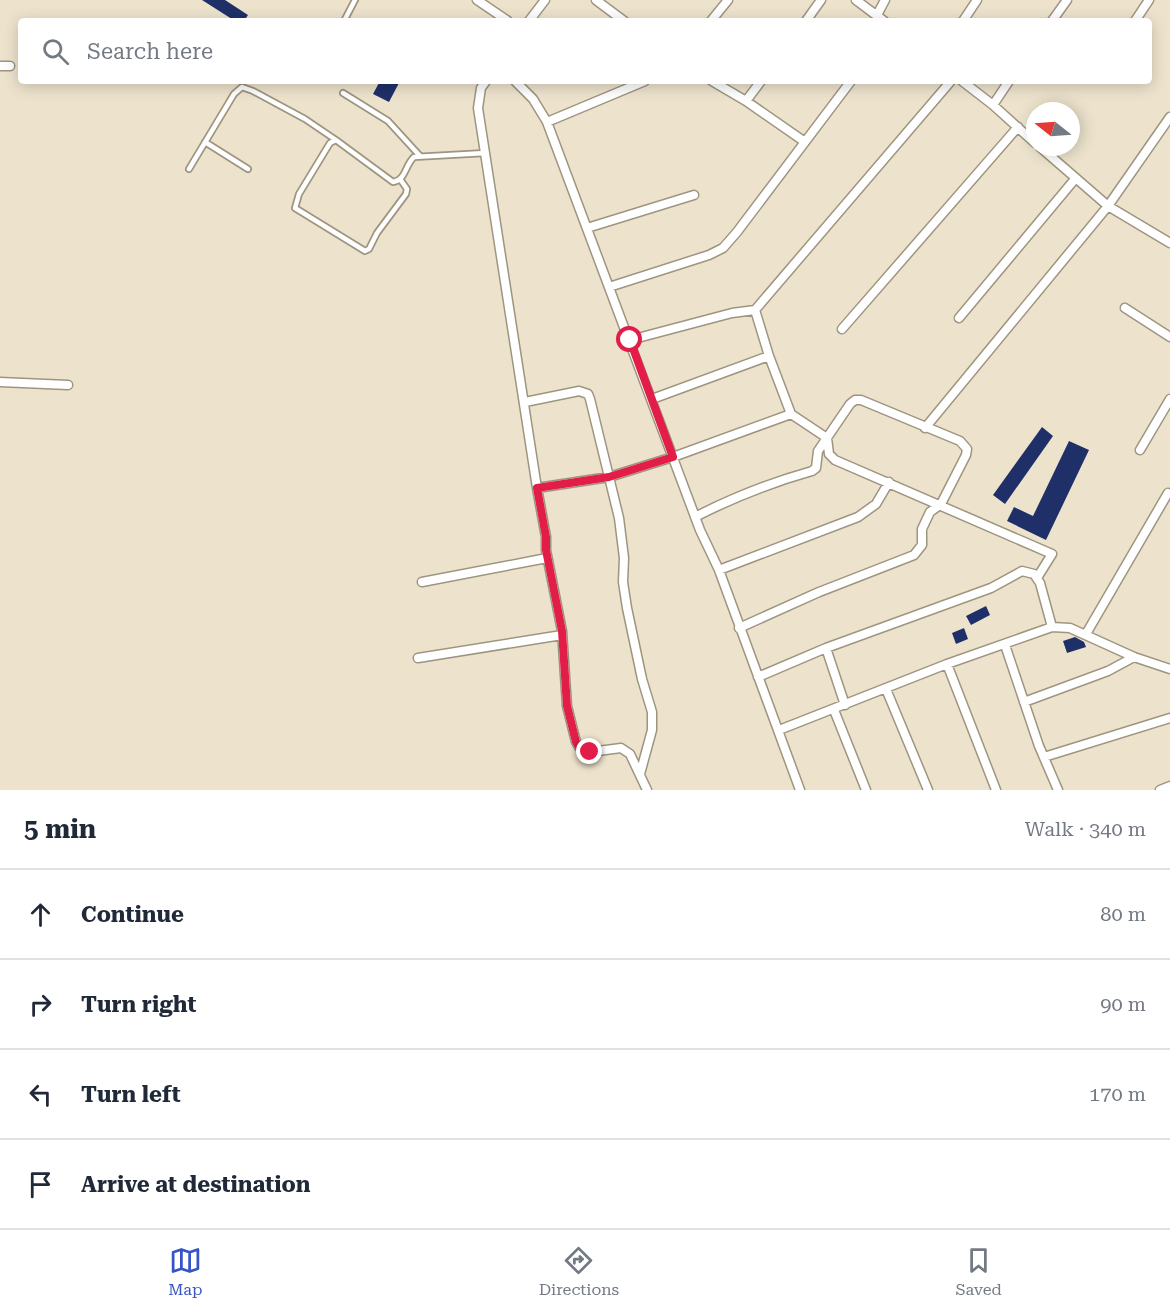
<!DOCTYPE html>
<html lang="en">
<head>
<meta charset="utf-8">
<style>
  :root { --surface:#fff; --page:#f2f2f3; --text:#1f2937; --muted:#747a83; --line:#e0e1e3; --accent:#3654c6 }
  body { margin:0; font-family:"Roboto Serif",serif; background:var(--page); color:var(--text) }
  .compass { position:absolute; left:1026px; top:102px; width:54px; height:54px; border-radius:50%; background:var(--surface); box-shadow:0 3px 15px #0003; rotate:287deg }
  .stop { position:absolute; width:18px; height:18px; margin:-14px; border:4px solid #e11d48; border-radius:50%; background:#fff }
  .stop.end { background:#e11d48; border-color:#fff; box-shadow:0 2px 6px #0008 }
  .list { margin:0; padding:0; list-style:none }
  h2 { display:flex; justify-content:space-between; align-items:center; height:78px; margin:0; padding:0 24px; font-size:26px }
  h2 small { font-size:20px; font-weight:400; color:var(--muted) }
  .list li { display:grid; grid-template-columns:39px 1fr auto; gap:18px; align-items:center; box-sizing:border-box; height:90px; padding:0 24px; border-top:2px solid var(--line) }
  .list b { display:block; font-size:22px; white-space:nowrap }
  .list em { font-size:20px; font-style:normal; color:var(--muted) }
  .icon { flex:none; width:33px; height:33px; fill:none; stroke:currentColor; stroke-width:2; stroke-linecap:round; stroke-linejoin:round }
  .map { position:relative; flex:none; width:1170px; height:790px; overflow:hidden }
  .search { position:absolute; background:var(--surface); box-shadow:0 3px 15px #0003; left:18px; right:18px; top:18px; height:66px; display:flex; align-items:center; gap:15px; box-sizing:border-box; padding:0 21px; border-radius:6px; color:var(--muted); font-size:22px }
  .sheet { height:438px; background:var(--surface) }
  nav { display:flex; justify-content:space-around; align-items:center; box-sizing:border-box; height:84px; border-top:2px solid var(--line); background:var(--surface); font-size:16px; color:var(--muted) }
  nav a { display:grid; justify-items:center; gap:3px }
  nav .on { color:var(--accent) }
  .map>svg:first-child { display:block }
  .building { fill:#1f3069 }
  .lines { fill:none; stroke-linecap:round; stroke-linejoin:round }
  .service-casing { stroke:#9e9580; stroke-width:8 }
  .minor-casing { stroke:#9e9580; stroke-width:11 }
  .service { stroke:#fff; stroke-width:4.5 }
  .minor { stroke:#fff; stroke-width:8 }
  .route { stroke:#e11d48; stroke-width:8 }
</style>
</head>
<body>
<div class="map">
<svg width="1170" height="790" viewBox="0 0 1170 790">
  <rect width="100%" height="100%" fill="#ede3cd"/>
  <path class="building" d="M 202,0 L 225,0 L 248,15 L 244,21 L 235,21 Z
    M 380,81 L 400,81 L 389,102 L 373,94 Z
    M 1042,427 L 1053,436 L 1005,504 L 993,495 Z
    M 1069,441 L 1089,450 L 1046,540 L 1007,521 L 1014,507 L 1033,516 Z
    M 986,606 L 990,615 L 971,625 L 966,616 Z
    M 964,628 L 968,639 L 956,644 L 952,633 Z
    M 1075,637 L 1084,642 L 1086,647 L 1067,653 L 1063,641 Z"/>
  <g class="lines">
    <defs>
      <path id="service" d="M 344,21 L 355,0
        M 343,93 L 388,121 L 420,156
        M 205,142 L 248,169
        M 189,169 L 234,94 L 242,87 L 253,91 L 305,119 L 336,140
        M 400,179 L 407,189 L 406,194 L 377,233 L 369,249 L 365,251 L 295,208 L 299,194 L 330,143 L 336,140 L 393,182 C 406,180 405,165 414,157 L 486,153"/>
      <path id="minor" d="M 477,0 L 508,21
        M 596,0 L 624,21
        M 856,0 L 884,21
        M 877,15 L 885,0
        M 529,21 L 545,0
        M 711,21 L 728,0
        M 806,21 L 821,0
        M 963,21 L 977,0
        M 1052,21 L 1067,0
        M 1135,21 L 1149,0
        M 0,66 L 10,66
        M 486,81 L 481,88 L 478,108 L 537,488 L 546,537 L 546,550 L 562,631 L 567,706 L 576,742 L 579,747 L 590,752 L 621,748 L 630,754 L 647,790
        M 515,81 L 533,99 L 547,122 L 700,530 L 719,570 L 800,790
        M 712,81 L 746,101 L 805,142
        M 962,81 L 993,105 L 1035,143
        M 746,101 L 761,81
        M 993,105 L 1009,81
        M 547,122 L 645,81
        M 1040,147 L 1108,206 L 1170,243
        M 587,228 L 694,195
        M 609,287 L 709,255 L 723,248 L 737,232 L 851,81
        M 1125,308 L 1170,337
        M 959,318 L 1075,179
        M 842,329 L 1018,127
        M 630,340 L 732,313 L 755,310
        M 0,382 L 68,385
        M 652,399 L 769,356
        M 525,402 L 579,391 L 588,394 L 590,399 L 619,518 L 624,558 L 623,582 L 627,608 L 642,679 L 652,712 L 652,730 L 640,774
        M 791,414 L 827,438 L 829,454 L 835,460 L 1052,554 L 1037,578
        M 925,428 L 1108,206 L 1170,117
        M 1140,450 L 1170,399
        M 537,488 L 609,477 L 673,457 L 791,414 L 769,356 L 755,310 L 951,81
        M 695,517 C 732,498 773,482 812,471 L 816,468 L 818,451 L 850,404 L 855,400 L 861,400 L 960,441 L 967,449 L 966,455 L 941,504 L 930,512 L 922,529 L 922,545 L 914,555 L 819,592 L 739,628
        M 719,570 L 858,517 L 876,504 L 889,482
        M 422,582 L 547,558
        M 1086,634 L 1168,493
        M 1005,645 L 1039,746 L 1058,790
        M 826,648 L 845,705
        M 418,658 L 562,635
        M 947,664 L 996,790
        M 758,677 L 826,648 L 991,588 L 1022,571 L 1034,574 L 1040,583 L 1052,627
        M 886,689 L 928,790
        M 1024,702 L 1108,671 L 1134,657
        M 834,710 L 866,790
        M 779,730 L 947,664 L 1052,627 L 1070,628 L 1134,657 L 1170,669
        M 1044,757 L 1170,718
        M 1160,790 L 1170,786"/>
    </defs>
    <use href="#service" class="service-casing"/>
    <use href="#minor" class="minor-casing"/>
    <use href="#service" class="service"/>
    <use href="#minor" class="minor"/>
  </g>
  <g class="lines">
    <path class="route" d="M 590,752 L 579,747 L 576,742 L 567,706 L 562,631 L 546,550 L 546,537 L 537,488 L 609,477 L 673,457 L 630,340"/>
  </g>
</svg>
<svg class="compass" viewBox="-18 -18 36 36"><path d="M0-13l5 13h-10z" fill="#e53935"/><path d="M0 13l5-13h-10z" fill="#747a83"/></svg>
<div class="stop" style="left:630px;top:340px"></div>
<div class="stop end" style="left:590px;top:752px"></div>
<div class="search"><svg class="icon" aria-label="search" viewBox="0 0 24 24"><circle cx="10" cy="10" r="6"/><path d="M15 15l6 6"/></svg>Search here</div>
</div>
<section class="sheet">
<h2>5 min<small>Walk · 340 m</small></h2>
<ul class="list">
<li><svg class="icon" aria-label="ahead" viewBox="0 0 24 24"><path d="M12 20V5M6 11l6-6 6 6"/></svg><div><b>Continue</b></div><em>80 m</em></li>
<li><svg class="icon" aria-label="right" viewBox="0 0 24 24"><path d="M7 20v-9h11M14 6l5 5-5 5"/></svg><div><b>Turn right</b></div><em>90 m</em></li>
<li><svg class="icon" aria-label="left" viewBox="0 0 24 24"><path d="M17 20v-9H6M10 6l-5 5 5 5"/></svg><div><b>Turn left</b></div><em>170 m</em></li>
<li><svg class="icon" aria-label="arrive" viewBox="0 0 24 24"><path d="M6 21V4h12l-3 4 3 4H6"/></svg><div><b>Arrive at destination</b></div></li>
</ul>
</section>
<nav>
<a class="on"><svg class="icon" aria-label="map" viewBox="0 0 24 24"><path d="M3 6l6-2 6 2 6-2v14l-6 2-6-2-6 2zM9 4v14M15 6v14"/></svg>Map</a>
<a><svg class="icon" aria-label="directions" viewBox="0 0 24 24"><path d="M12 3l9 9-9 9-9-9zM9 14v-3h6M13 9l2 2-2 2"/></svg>Directions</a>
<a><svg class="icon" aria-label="saved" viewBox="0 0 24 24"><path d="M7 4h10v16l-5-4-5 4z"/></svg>Saved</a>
</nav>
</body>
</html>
